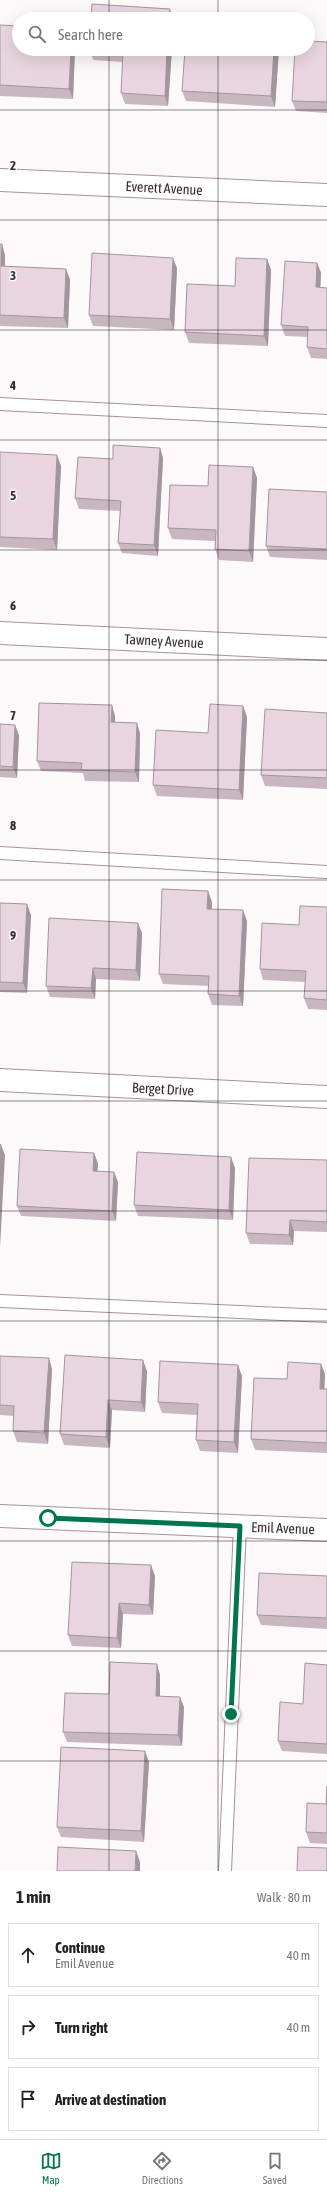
<!DOCTYPE html>
<html lang="en">
<head>
<meta charset="utf-8">
<style>
  :root { --surface:#fff; --page:#f2f2f2; --text:#222; --muted:#767676; --line:#e0e0e0; --accent:#01754f }
  body { margin:0; font-family:"Asap Condensed",sans-serif; background:var(--page); color:var(--text) }
  .stop { position:absolute; width:12px; height:12px; margin:-9px; border:3px solid #01754f; border-radius:50%; background:#fff }
  .stop.end { background:#01754f; border-color:#fff; box-shadow:0 1px 4px #0008 }
  .list { margin:0; padding:0; list-style:none }
  h2 { display:flex; justify-content:space-between; align-items:center; height:52px; margin:0; padding:0 16px; font-size:17px }
  h2 small { font-size:13px; font-weight:400; color:var(--muted) }
  .list li { display:grid; grid-template-columns:26px 1fr auto; gap:12px; align-items:center; box-sizing:border-box; height:64px; margin:0 8px 8px; padding:0 8px; border:1px solid var(--line); border-radius:0px }
  .list b { display:block; font-size:15px; white-space:nowrap }
  .list p { margin:0; font-size:13px; white-space:nowrap; color:var(--muted) }
  .list em { font-size:13px; font-style:normal; color:var(--muted) }
  .icon { flex:none; width:22px; height:22px; fill:none; stroke:currentColor; stroke-width:2; stroke-linecap:round; stroke-linejoin:round }
  .map { position:relative; flex:none; width:327px; height:1871px; overflow:hidden }
  .search { position:absolute; background:var(--surface); box-shadow:0 4px 16px #0002; left:12px; right:12px; top:12px; height:44px; display:flex; align-items:center; gap:10px; box-sizing:border-box; padding:0 14px; border-radius:22px; color:var(--muted); font-size:15px }
  .sheet { height:268px; background:var(--surface) }
  nav { display:flex; justify-content:space-around; align-items:center; box-sizing:border-box; height:56px; border-top:1px solid var(--line); background:var(--surface); font-size:11px; color:var(--muted) }
  nav a { display:grid; justify-items:center; gap:2px }
  nav .on { color:var(--accent) }
  .map>svg:first-child { display:block }
  .lines { fill:none; stroke-linecap:round; stroke-linejoin:round }
  .service-casing { stroke:#a4929c; stroke-width:14 }
  .minor-casing { stroke:#a4929c; stroke-width:24 }
  .tertiary-casing { stroke:#a4929c; stroke-width:24 }
  .service { stroke:#fff; stroke-width:12 }
  .minor { stroke:#fff; stroke-width:22 }
  .tertiary { stroke:#fff; stroke-width:22 }
  .wall { fill:#c8b7c1 }
  .shaded-wall { fill:#a2959d }
  .building { fill:#e8d5e0; stroke:#a2959d }
  .route { stroke:#01754f; stroke-width:5 }
  .grid { fill:none; stroke:#342d31; stroke-width:1; stroke-opacity:0.55 }
  .labels { text-anchor:middle; dominant-baseline:central; stroke-width:3; stroke-linejoin:round; paint-order:stroke }
  .street-label { font-size:14px; fill:#342d31; stroke:#fdf9fb }
  .grid-label { font-size:13px; text-anchor:middle; font-weight:bold; fill:#342d31; stroke:#fdf9fb; stroke-width:3; stroke-linejoin:round; paint-order:stroke }
</style>
</head>
<body>
<div class="map">
<svg width="327" height="1871" viewBox="0 0 327 1871">
  <rect width="100%" height="100%" fill="#fdf9fb"/>
  <g class="lines">
    <defs>
      <path id="service" d="M 0,404 L 327,421
        M 0,853 L 327,872
        M 0,1301 L 327,1316
        M 225,1871 L 240,1526"/>
      <path id="minor" d="M 0,633 L 327,649
        M 0,1080 L 327,1097
        M 0,1516 L 327,1530"/>
      <path id="tertiary" d="M 0,180 L 327,195"/>
    </defs>
    <use href="#service" class="service-casing"/>
    <use href="#minor" class="minor-casing"/>
    <use href="#tertiary" class="tertiary-casing"/>
    <use href="#service" class="service"/>
    <use href="#minor" class="minor"/>
    <use href="#tertiary" class="tertiary"/>
  </g>
  <path class="wall" d="M 0,25 L 75,49 L 73,99 L 0,96 Z
    M 327,42 L 327,113 L 296,111 L 292,101 Z
    M 90,49 L 172,49 L 168,106 L 125,104 L 121,93 L 123,62 L 93,60 Z
    M 279,49 L 275,107 L 186,101 L 182,91 Z
    M 0,244 L 5,255 L 5,267 L 66,269 L 70,280 L 68,328 L 0,326 Z
    M 267,259 L 271,270 L 268,346 L 189,343 L 185,332 L 235,286 Z
    M 317,263 L 321,273 L 320,287 L 327,288 L 327,359 L 311,358 L 307,347 L 308,337 L 285,336 L 281,325 Z
    M 177,268 L 174,330 L 93,326 L 89,315 Z
    M 160,448 L 163,458 L 158,556 L 122,553 L 118,543 L 120,511 L 79,509 L 75,498 L 113,459 Z
    M 0,452 L 61,466 L 57,550 L 0,547 Z
    M 253,467 L 257,478 L 253,562 L 219,560 L 215,549 L 215,541 L 172,539 L 168,528 L 208,486 Z
    M 327,492 L 327,560 L 270,557 L 266,546 Z
    M 243,706 L 247,717 L 243,800 L 157,796 L 153,785 L 208,733 Z
    M 327,713 L 327,789 L 265,786 L 261,775 Z
    M 115,716 L 115,722 L 137,723 L 140,734 L 139,782 L 85,781 L 83,773 L 41,771 L 37,761 Z
    M 0,724 L 19,735 L 17,778 L 0,777 Z
    M 212,902 L 212,909 L 247,921 L 243,1006 L 212,1005 L 208,994 L 208,986 L 163,984 L 159,974 Z
    M 0,903 L 31,915 L 27,993 L 0,992 Z
    M 327,907 L 327,1010 L 308,1009 L 304,998 L 305,982 L 263,980 L 260,969 Z
    M 142,933 L 140,981 L 96,979 L 95,999 L 50,997 L 46,986 Z
    M 94,1153 L 98,1164 L 97,1171 L 118,1182 L 116,1221 L 21,1216 L 17,1206 Z
    M 327,1160 L 327,1232 L 294,1231 L 293,1245 L 250,1244 L 246,1233 Z
    M 235,1168 L 233,1220 L 138,1216 L 134,1205 Z
    M 0,1356 L 52,1369 L 48,1444 L 17,1442 L 13,1431 L 14,1416 L 0,1415 Z
    M 321,1364 L 325,1374 L 324,1389 L 327,1389 L 327,1453 L 255,1450 L 251,1439 L 287,1379 Z
    M 147,1371 L 145,1412 L 112,1410 L 110,1448 L 64,1445 L 60,1434 Z
    M 242,1376 L 238,1453 L 200,1451 L 196,1440 L 197,1415 L 162,1413 L 158,1402 Z
    M 155,1576 L 153,1615 L 123,1614 L 121,1648 L 72,1646 L 68,1635 Z
    M 327,1576 L 327,1629 L 261,1625 L 257,1615 Z
    M 327,1665 L 327,1754 L 282,1751 L 278,1741 L 303,1704 Z
    M 160,1675 L 160,1696 L 184,1707 L 182,1746 L 67,1742 L 63,1732 L 109,1694 Z
    M 149,1762 L 144,1842 L 61,1837 L 57,1827 Z
    M 327,1786 L 327,1844 L 310,1843 L 306,1832 L 326,1804 Z"/>
  <path class="shaded-wall" d="M 170,9 L 173,19 L 169,19 Z
    M 71,49 L 75,49 L 73,99 L 69,89 Z
    M 167,49 L 172,49 L 168,106 L 165,96 Z
    M 274,49 L 279,49 L 275,107 L 271,96 Z
    M 2,244 L 5,255 L 5,277 L 1,266 Z
    M 173,258 L 177,268 L 174,330 L 170,319 Z
    M 267,259 L 271,270 L 268,346 L 264,336 Z
    M 317,263 L 321,273 L 320,298 L 316,287 Z
    M 66,269 L 70,280 L 68,328 L 64,318 Z
    M 160,448 L 163,458 L 158,556 L 154,545 Z
    M 57,455 L 61,466 L 57,550 L 53,539 Z
    M 253,467 L 257,478 L 253,562 L 249,551 Z
    M 112,705 L 115,716 L 115,733 L 111,722 Z
    M 243,706 L 247,717 L 243,800 L 239,790 Z
    M 137,723 L 140,734 L 139,782 L 135,772 Z
    M 15,725 L 19,735 L 17,778 L 13,767 Z
    M 208,891 L 212,902 L 211,920 L 207,909 Z
    M 27,904 L 31,915 L 27,993 L 23,983 Z
    M 243,910 L 247,921 L 243,1006 L 239,996 Z
    M 138,923 L 142,933 L 140,981 L 136,970 Z
    M 93,968 L 96,979 L 95,999 L 91,988 Z
    M 1,1145 L 5,1155 L 0,1248 L 0,1163 Z
    M 94,1153 L 98,1164 L 97,1181 L 93,1171 Z
    M 231,1157 L 235,1168 L 233,1220 L 229,1210 Z
    M 114,1172 L 118,1182 L 116,1221 L 112,1211 Z
    M 290,1220 L 294,1231 L 293,1245 L 289,1235 Z
    M 49,1358 L 52,1369 L 48,1444 L 44,1433 Z
    M 143,1360 L 147,1371 L 145,1412 L 141,1402 Z
    M 321,1364 L 325,1374 L 324,1400 L 320,1389 Z
    M 238,1365 L 242,1376 L 238,1453 L 234,1442 Z
    M 108,1400 L 112,1410 L 110,1448 L 106,1437 Z
    M 151,1565 L 155,1576 L 153,1615 L 149,1605 Z
    M 119,1603 L 123,1614 L 121,1648 L 117,1638 Z
    M 157,1664 L 160,1675 L 160,1707 L 156,1696 Z
    M 180,1697 L 184,1707 L 182,1746 L 178,1735 Z
    M 145,1751 L 149,1762 L 144,1842 L 141,1831 Z
    M 136,1851 L 140,1862 L 140,1871 L 135,1871 Z"/>
  <path class="building" d="M 92,4 L 170,9 L 169,19 L 91,19 Z
    M 0,25 L 19,26 L 19,49 L 71,49 L 69,89 L 0,85 Z
    M 308,41 L 327,42 L 327,102 L 292,101 L 295,49 L 308,49 Z
    M 90,49 L 167,49 L 165,96 L 121,93 L 123,51 Z
    M 185,49 L 274,49 L 271,96 L 182,91 Z
    M 0,244 L 2,244 L 1,266 L 66,269 L 64,318 L 0,315 Z
    M 92,253 L 173,258 L 170,319 L 89,315 Z
    M 236,258 L 267,259 L 264,336 L 185,332 L 187,284 L 235,286 Z
    M 285,261 L 317,263 L 316,287 L 327,288 L 327,349 L 307,347 L 308,327 L 281,325 Z
    M 113,445 L 160,448 L 154,545 L 118,543 L 121,501 L 75,498 L 78,457 L 113,459 Z
    M 0,452 L 57,455 L 53,539 L 0,537 Z
    M 209,465 L 253,467 L 249,551 L 215,549 L 216,530 L 168,528 L 170,485 L 208,486 Z
    M 269,489 L 327,492 L 327,549 L 266,546 Z
    M 39,703 L 112,705 L 111,722 L 137,723 L 135,772 L 81,770 L 82,763 L 37,761 Z
    M 210,704 L 243,706 L 239,790 L 153,785 L 156,730 L 208,733 Z
    M 265,709 L 327,713 L 327,778 L 261,775 Z
    M 0,724 L 15,725 L 13,767 L 0,766 Z
    M 162,889 L 208,891 L 207,909 L 243,910 L 239,996 L 208,994 L 209,976 L 159,974 Z
    M 0,903 L 27,904 L 23,983 L 0,982 Z
    M 300,906 L 327,907 L 327,1000 L 304,998 L 306,971 L 260,969 L 262,923 L 299,925 Z
    M 49,918 L 138,923 L 136,970 L 93,968 L 91,988 L 46,986 Z
    M 0,1144 L 1,1145 L 0,1163 Z
    M 20,1149 L 94,1153 L 93,1171 L 114,1172 L 112,1211 L 17,1206 Z
    M 137,1152 L 231,1157 L 229,1210 L 134,1205 Z
    M 249,1158 L 327,1160 L 327,1222 L 290,1220 L 289,1235 L 246,1233 Z
    M 65,1355 L 143,1360 L 141,1402 L 108,1400 L 106,1437 L 60,1434 Z
    M 0,1356 L 49,1358 L 44,1433 L 13,1431 L 14,1406 L 0,1405 Z
    M 160,1361 L 238,1365 L 234,1442 L 196,1440 L 198,1404 L 158,1402 Z
    M 288,1362 L 321,1364 L 320,1389 L 327,1389 L 327,1443 L 251,1439 L 254,1378 L 287,1379 Z
    M 72,1562 L 151,1565 L 149,1605 L 119,1603 L 117,1638 L 68,1635 Z
    M 259,1573 L 327,1576 L 327,1618 L 257,1615 Z
    M 110,1662 L 157,1664 L 156,1696 L 180,1697 L 178,1735 L 63,1732 L 65,1693 L 109,1694 Z
    M 305,1663 L 327,1665 L 327,1744 L 278,1741 L 280,1702 L 303,1704 Z
    M 61,1747 L 145,1751 L 141,1831 L 57,1827 Z
    M 327,1786 L 327,1833 L 306,1832 L 307,1803 L 326,1804 Z
    M 58,1847 L 136,1851 L 135,1871 L 57,1871 Z
    M 298,1847 L 327,1848 L 327,1871 L 297,1871 Z"/>
  <g class="lines">
    <path class="route" d="M 48,1518 L 240,1526 L 231,1714"/>
  </g>
  <path class="grid" d="M 109,0 L 109,19M 218,0 L 218,19M 109,49 L 109,1871M 218,49 L 218,1871M 0,110 L 327,110M 0,220 L 327,220M 0,330 L 327,330M 0,440 L 327,440M 0,550 L 327,550M 0,660 L 327,660M 0,770 L 327,770M 0,880 L 327,880M 0,991 L 327,991M 0,1101 L 327,1101M 0,1211 L 327,1211M 0,1321 L 327,1321M 0,1431 L 327,1431M 0,1541 L 327,1541M 0,1651 L 327,1651M 0,1761 L 327,1761"/>
  <g class="labels">
    <g class="street-label">
      <text transform="translate(164 188) rotate(3)">Everett Avenue</text>
      <text transform="translate(164 641) rotate(3)">Tawney Avenue</text>
      <text transform="translate(163 1089) rotate(3)">Berget Drive</text>
      <text transform="translate(283 1528) rotate(2)">Emil Avenue</text>
    </g>
  </g>
  <g class="grid-label">
    <text x="13" y="170">2</text>
    <text x="13" y="280">3</text>
    <text x="13" y="390">4</text>
    <text x="13" y="500">5</text>
    <text x="13" y="610">6</text>
    <text x="13" y="720">7</text>
    <text x="13" y="830">8</text>
    <text x="13" y="940">9</text>
  </g>
</svg>
<div class="stop" style="left:48px;top:1518px"></div>
<div class="stop end" style="left:231px;top:1714px"></div>
<div class="search"><svg class="icon" aria-label="search" viewBox="0 0 24 24"><circle cx="10" cy="10" r="6"/><path d="M15 15l6 6"/></svg>Search here</div>
</div>
<section class="sheet">
<h2>1 min<small>Walk · 80 m</small></h2>
<ul class="list">
<li><svg class="icon" aria-label="ahead" viewBox="0 0 24 24"><path d="M12 20V5M6 11l6-6 6 6"/></svg><div><b>Continue</b><p>Emil Avenue</p></div><em>40 m</em></li>
<li><svg class="icon" aria-label="right" viewBox="0 0 24 24"><path d="M7 20v-9h11M14 6l5 5-5 5"/></svg><div><b>Turn right</b></div><em>40 m</em></li>
<li><svg class="icon" aria-label="arrive" viewBox="0 0 24 24"><path d="M6 21V4h12l-3 4 3 4H6"/></svg><div><b>Arrive at destination</b></div></li>
</ul>
</section>
<nav>
<a class="on"><svg class="icon" aria-label="map" viewBox="0 0 24 24"><path d="M3 6l6-2 6 2 6-2v14l-6 2-6-2-6 2zM9 4v14M15 6v14"/></svg>Map</a>
<a><svg class="icon" aria-label="directions" viewBox="0 0 24 24"><path d="M12 3l9 9-9 9-9-9zM9 14v-3h6M13 9l2 2-2 2"/></svg>Directions</a>
<a><svg class="icon" aria-label="saved" viewBox="0 0 24 24"><path d="M7 4h10v16l-5-4-5 4z"/></svg>Saved</a>
</nav>
</body>
</html>
